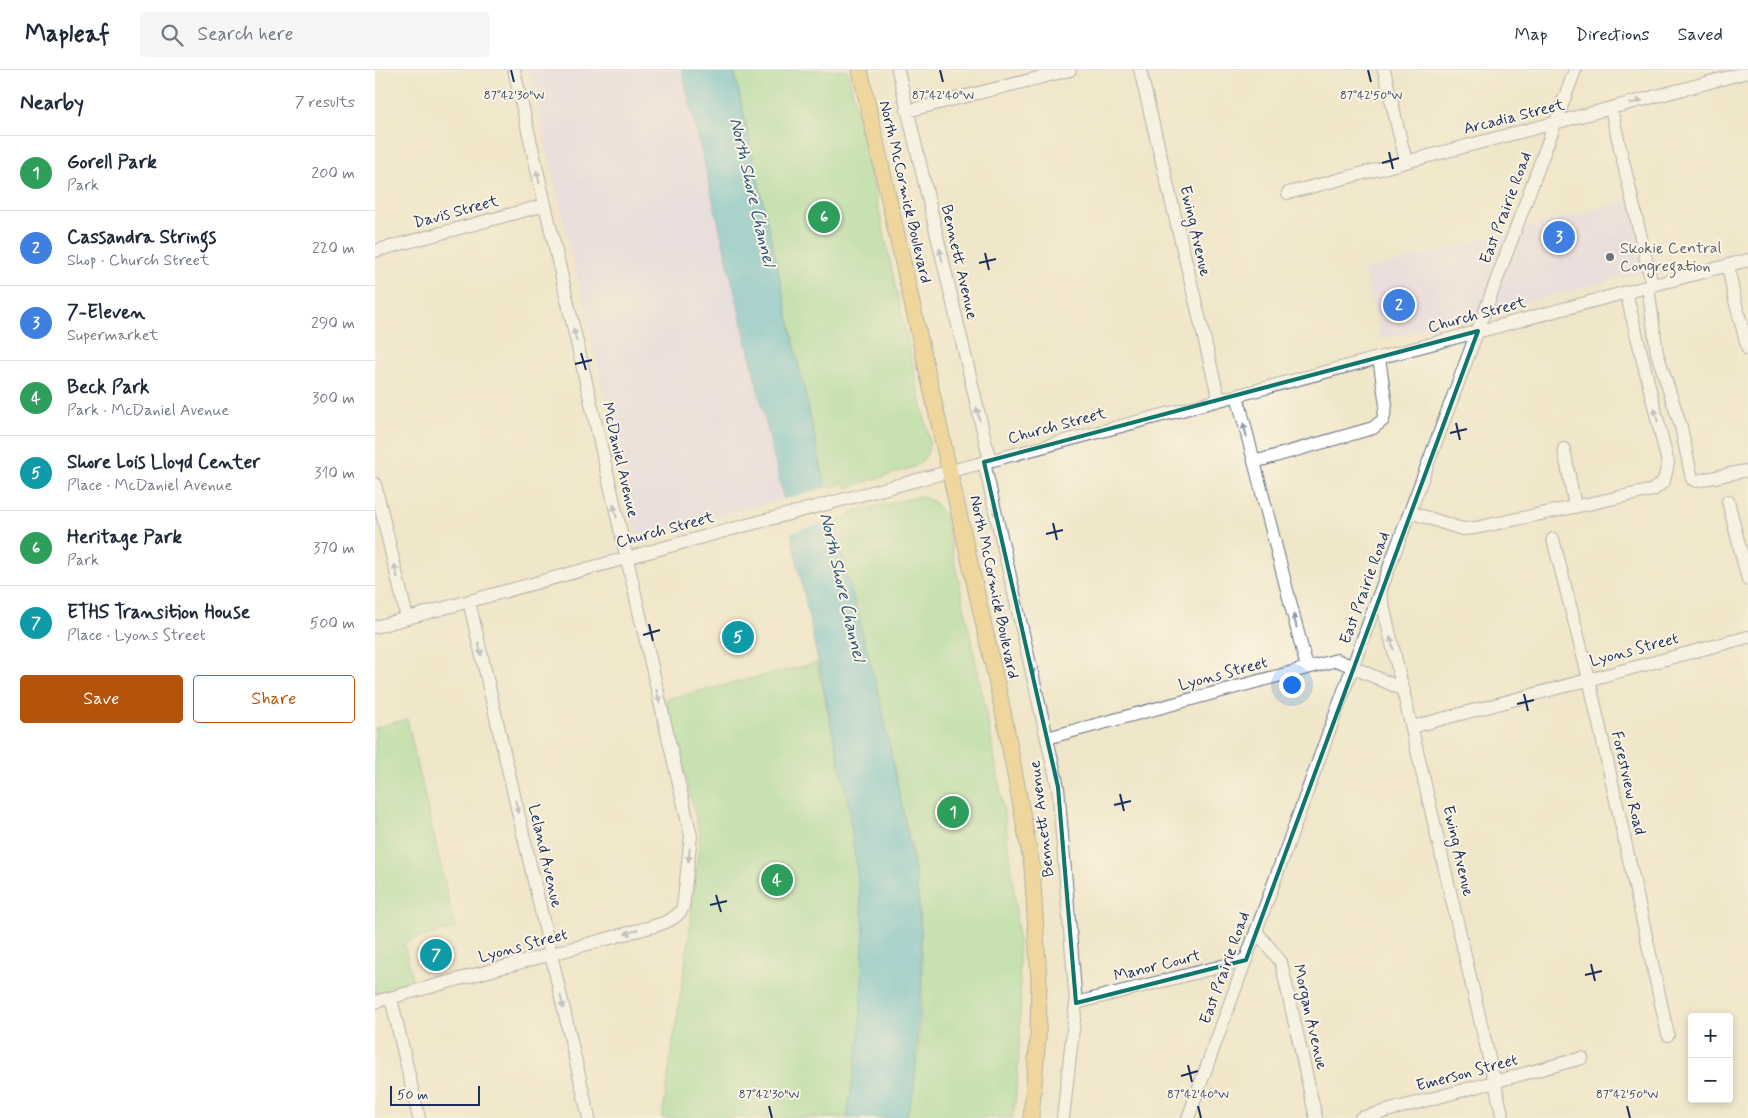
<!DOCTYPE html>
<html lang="en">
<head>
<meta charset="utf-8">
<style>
  :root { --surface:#fff; --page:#f6f6f7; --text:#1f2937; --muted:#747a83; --line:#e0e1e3; --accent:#b45309 }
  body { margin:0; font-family:Mynerve,sans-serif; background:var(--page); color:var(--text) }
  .controls { position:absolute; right:15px; bottom:15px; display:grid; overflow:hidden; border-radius:5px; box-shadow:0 2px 8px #0003 }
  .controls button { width:45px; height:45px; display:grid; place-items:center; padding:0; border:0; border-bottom:1px solid var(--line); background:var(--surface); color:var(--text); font:25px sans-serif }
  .scale { position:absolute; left:15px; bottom:12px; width:90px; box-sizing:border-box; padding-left:5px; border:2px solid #1b2f5e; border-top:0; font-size:14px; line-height:18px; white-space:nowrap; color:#1b2f5e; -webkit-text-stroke:4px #fcf5e5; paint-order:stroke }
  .you { position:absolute; left:916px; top:614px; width:18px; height:18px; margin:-12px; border:4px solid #fff; border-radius:50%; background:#1a73e8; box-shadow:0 0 0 8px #1a73e833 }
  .badge { display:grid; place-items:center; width:32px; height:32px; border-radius:50%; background:var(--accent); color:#fff; font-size:16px; font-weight:700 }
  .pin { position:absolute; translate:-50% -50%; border:2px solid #fff; box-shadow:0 1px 5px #0006 }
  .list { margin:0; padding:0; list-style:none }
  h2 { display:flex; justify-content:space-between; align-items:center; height:65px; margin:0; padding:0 20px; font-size:21px }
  h2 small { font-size:16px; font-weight:400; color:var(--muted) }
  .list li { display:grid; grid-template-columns:32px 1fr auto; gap:15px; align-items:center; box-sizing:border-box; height:75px; padding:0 20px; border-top:1px solid var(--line) }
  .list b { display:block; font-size:19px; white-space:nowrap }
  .list p { margin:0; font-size:16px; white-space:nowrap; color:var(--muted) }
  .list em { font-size:16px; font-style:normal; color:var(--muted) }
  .actions { display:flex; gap:10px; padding:15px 20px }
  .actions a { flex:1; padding:11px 0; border:1px solid var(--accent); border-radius:5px; text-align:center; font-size:18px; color:var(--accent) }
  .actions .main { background:var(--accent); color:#fff }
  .icon { flex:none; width:28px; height:28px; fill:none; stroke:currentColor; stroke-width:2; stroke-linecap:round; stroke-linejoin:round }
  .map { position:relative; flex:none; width:1373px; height:1048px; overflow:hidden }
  header { display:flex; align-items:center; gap:30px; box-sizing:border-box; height:70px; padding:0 25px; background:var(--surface); border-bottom:1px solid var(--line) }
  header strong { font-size:24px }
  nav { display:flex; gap:28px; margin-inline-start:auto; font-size:18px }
  .search { width:350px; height:45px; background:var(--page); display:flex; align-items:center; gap:12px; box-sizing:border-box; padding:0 18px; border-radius:5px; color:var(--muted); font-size:19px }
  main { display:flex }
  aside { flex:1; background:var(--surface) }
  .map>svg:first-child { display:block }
  .built { fill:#e1d4f3 }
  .green { fill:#95db94; stroke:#588579 }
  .water { fill:#51bace; stroke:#367496 }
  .pier { fill:#f0e6c9 }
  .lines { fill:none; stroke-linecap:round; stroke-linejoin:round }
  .minor-casing { stroke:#666f83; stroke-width:14 }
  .major-casing { stroke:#666f83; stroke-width:17 }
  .minor { stroke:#fff; stroke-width:12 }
  .major { stroke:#eec469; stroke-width:15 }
  .oneway { fill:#8d97ae }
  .marked { fill:none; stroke:#0f766e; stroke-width:4; stroke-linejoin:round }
  .ticks { fill:none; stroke:#1b2f5e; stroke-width:2 }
  .worship-dot { fill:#6b7280; stroke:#fcf5e5; stroke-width:2 }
  .labels { text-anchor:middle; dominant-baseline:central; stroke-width:4; stroke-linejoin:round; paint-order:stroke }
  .street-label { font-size:16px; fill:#1b2f5e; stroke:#fcf5e5 }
  .worship-label { font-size:16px; fill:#5b616d; stroke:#fcf5e5; text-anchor:start }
  .water-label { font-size:18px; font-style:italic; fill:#2b5980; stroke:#fcf5e5 }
  .ticks-label { font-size:12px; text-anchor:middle; fill:#1b2f5e; stroke:#fcf5e5; stroke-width:4; stroke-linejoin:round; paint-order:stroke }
</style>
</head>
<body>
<header>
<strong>Mapleaf</strong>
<div class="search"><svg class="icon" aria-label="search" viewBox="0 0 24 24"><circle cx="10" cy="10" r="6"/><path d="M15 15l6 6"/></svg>Search here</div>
<nav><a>Map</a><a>Directions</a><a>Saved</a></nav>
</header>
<main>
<aside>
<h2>Nearby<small>7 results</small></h2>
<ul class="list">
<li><span class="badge" style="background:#2e9e5b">1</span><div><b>Gorell Park</b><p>Park</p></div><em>200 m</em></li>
<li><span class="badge" style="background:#3f7fe0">2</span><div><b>Cassandra Strings</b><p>Shop · Church Street</p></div><em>220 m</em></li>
<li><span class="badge" style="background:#3f7fe0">3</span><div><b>7-Eleven</b><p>Supermarket</p></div><em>290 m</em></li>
<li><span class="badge" style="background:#2e9e5b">4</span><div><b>Beck Park</b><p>Park · McDaniel Avenue</p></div><em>300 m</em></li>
<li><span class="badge" style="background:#0f9aa8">5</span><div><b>Shore Lois Lloyd Center</b><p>Place · McDaniel Avenue</p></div><em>310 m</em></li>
<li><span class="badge" style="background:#2e9e5b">6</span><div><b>Heritage Park</b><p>Park</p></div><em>370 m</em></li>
<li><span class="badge" style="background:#0f9aa8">7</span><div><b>ETHS Transition House</b><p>Place · Lyons Street</p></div><em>500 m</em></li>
</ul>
<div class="actions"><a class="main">Save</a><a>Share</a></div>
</aside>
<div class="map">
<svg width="1373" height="1048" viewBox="0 0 1373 1048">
  <rect width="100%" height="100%" fill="#fcf5e5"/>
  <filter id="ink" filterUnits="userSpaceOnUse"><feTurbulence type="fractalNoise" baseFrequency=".02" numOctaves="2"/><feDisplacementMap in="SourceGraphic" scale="10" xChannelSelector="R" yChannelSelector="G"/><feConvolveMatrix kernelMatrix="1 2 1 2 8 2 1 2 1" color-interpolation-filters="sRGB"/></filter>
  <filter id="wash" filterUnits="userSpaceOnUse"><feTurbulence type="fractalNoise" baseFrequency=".0096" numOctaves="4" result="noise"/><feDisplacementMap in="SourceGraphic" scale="20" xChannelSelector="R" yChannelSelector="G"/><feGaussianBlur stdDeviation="1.12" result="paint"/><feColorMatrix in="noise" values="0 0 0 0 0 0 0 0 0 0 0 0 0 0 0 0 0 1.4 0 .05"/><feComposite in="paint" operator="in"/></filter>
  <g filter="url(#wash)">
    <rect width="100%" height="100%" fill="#f0e6c9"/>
    <path class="built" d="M 154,0 L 307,0 L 409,429 L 263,468 Z
      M 1255,130 L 1272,201 L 1006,270 L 989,201 Z"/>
    <path class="green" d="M 359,0 L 473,0 L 554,368 C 555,381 551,389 539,397 L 471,418 L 469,413 L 451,418 Z
      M 546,426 L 559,432 L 570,445 C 610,643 665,845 638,1048 L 531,1048 C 550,974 551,883 541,808 C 537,775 528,743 522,711 C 504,623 481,537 458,451 L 478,445 L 477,442 Z
      M 442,593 L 473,733 L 489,857 L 485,963 L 472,1048 L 287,1048 L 314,868 L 325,764 L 291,629 Z
      M 32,649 L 80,858 L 29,872 L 38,914 L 0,924 L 0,658 Z"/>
    <path class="water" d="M 307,0 L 359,0 L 458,451 L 506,633 L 541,806 L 546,862 L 546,917 L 539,1019 L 531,1048 L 472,1048 L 485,963 L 489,857 L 473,733 L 409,429 Z"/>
    <path class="pier" d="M 453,417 L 460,450 L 413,463 L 407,430 Z"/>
  </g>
  <g filter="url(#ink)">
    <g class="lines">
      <defs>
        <path id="minor" d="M 523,0 L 615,391
          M 765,0 L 844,330
          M 1009,0 L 1031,92
          M 1236,39 L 1277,215
          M 532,41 L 695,0
          M 913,123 L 1373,2
          M 0,181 L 170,135
          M 1353,195 L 1359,227 L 1373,279
          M 1273,217 L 1282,283 L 1306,357 L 1317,409 L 1321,411 L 1369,401
          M 862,325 L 932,598
          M 1189,379 L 1200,437
          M 609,392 L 683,717 L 701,933 L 688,1048
          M 879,392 L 998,358 L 1008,350 L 1011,335 L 1004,288
          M 0,414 L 32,548
          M 1353,431 L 1373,510
          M 1035,442 L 1087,459 L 1100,458 L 1278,420 L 1289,411 L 1293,393 L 1251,222
          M 1178,469 L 1214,609 L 1293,965
          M 1005,522 L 1128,1048
          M 94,531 L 214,1048
          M 0,557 L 357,459 L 1373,190
          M 1037,657 L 1373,567
          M 672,668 L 962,590 L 1029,620
          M 881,861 L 906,892 L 941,1048
          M 16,928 L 44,1048
          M 0,932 L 257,862 C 273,857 301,854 308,837 L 316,766 L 139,0
          M 701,933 L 871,890
          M 813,1048 L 1005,522 L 1200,0
          M 986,1048 L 1207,988"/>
        <path id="major" d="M 485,0 L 628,641 L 657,796 L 664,911 L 663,967 L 656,1048"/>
      </defs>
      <use href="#minor" class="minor-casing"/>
      <use href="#major" class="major-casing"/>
      <use href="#minor" class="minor"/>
      <use href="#major" class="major"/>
    </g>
    <defs><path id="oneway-solid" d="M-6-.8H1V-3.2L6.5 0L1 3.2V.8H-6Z" transform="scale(1.25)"/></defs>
    <g class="oneway">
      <use href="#oneway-solid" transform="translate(1261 32) rotate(-15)"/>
      <use href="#oneway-solid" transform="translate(163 107) rotate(-103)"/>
      <use href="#oneway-solid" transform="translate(566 185) rotate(-103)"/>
      <use href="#oneway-solid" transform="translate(200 265) rotate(-103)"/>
      <use href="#oneway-solid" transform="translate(603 344) rotate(-104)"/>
      <use href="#oneway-solid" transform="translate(1281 345) rotate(-104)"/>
      <use href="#oneway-solid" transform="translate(870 360) rotate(-104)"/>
      <use href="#oneway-solid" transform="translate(620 440) rotate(76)"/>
      <use href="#oneway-solid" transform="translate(240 441) rotate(-103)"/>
      <use href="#oneway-solid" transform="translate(21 501) rotate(-103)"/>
      <use href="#oneway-solid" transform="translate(920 551) rotate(-104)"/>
      <use href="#oneway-solid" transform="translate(1017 573) rotate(-104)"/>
      <use href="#oneway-solid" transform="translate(105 579) rotate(77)"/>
      <use href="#oneway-solid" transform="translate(657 598) rotate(77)"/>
      <use href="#oneway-solid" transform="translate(283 626) rotate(77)"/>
      <use href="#oneway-solid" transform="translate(142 737) rotate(77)"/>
      <use href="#oneway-solid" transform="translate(314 785) rotate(96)"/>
      <use href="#oneway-solid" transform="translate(256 862) rotate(163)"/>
      <use href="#oneway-solid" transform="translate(187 932) rotate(77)"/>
    </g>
  </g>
  <path d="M0 0H1373V1048H0ZM 1103,261 L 871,890 L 701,933 L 683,717 L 609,392 Z" fill="#f0e6c9" fill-opacity=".55" fill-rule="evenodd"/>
  <path class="marked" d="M 1103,261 L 871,890 L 701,933 L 683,717 L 609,392 Z"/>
  <path class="ticks" d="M 136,0 L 139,12M 565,0 L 568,12M 993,0 L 996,12M 1014,82 L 1018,99M 1007,93 L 1024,88M 610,183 L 614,200M 604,193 L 621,189M 206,283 L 211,300M 200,294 L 217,290M 1081,353 L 1085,370M 1075,363 L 1092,359M 678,453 L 682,470M 671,464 L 688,460M 274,554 L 278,571M 268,565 L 285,560M 1149,624 L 1153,641M 1142,634 L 1159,630M 745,724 L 749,741M 739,735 L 756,731M 341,825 L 346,842M 335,835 L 352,831M 1216,894 L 1220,911M 1210,905 L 1227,901M 813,995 L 817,1012M 806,1006 L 823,1001M 394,1036 L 397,1048M 823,1036 L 826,1048M 1252,1036 L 1255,1048"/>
  <circle class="worship-dot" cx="1235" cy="187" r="5"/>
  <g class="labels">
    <g class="street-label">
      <text transform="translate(1139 47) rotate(-14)">Arcadia Street</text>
      <text transform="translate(530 122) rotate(77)">North McCormick Boulevard</text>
      <text transform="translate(1131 138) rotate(-69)">East Prairie Road</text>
      <text transform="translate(81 142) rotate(-15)">Davis Street</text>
      <text transform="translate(820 161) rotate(77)">Ewing Avenue</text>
      <text transform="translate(584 192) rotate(77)">Bennett Avenue</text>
      <text transform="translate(1102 245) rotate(-15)">Church Street</text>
      <text transform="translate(682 356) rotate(-15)">Church Street</text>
      <text transform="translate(245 390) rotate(77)">McDaniel Avenue</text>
      <text transform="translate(290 460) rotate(-15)">Church Street</text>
      <text transform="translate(619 517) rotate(78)">North McCormick Boulevard</text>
      <text transform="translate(990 518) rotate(-70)">East Prairie Road</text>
      <text transform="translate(1259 580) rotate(-15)">Lyons Street</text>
      <text transform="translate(848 604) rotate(-15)">Lyons Street</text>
      <text transform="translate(1253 713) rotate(77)">Forestview Road</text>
      <text transform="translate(667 749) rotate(-97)">Bennett Avenue</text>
      <text transform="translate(1083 781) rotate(77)">Ewing Avenue</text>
      <text transform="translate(170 786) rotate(77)">Leland Avenue</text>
      <text transform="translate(148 876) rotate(-15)">Lyons Street</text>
      <text transform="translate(782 896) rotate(-14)">Manor Court</text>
      <text transform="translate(850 898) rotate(-70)">East Prairie Road</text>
      <text transform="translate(935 947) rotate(77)">Morgan Avenue</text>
      <text transform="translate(1092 1003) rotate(-15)">Emerson Street</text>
    </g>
    <g class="worship-label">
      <text x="1245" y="178">Skokie Central<tspan x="1245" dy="18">Congregation</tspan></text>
    </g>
    <g class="water-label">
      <text transform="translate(377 122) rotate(77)">North Shore Channel</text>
      <text transform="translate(467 517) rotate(77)">North Shore Channel</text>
    </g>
  </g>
  <g class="ticks-label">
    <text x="139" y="29">87°42'30"W</text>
    <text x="568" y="29">87°42'40"W</text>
    <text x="996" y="29">87°42'50"W</text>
    <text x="394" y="1028">87°42'30"W</text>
    <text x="823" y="1028">87°42'40"W</text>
    <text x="1252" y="1028">87°42'50"W</text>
  </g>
</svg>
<div class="controls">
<button>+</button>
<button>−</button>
</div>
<div class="scale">50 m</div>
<div class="you"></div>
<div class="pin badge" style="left:578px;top:742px;background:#2e9e5b">1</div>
<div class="pin badge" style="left:1024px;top:235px;background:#3f7fe0">2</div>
<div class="pin badge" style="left:1184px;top:167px;background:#3f7fe0">3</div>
<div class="pin badge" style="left:402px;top:810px;background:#2e9e5b">4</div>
<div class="pin badge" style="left:363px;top:567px;background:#0f9aa8">5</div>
<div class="pin badge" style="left:449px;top:147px;background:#2e9e5b">6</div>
<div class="pin badge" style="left:61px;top:885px;background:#0f9aa8">7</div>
</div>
</main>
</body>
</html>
